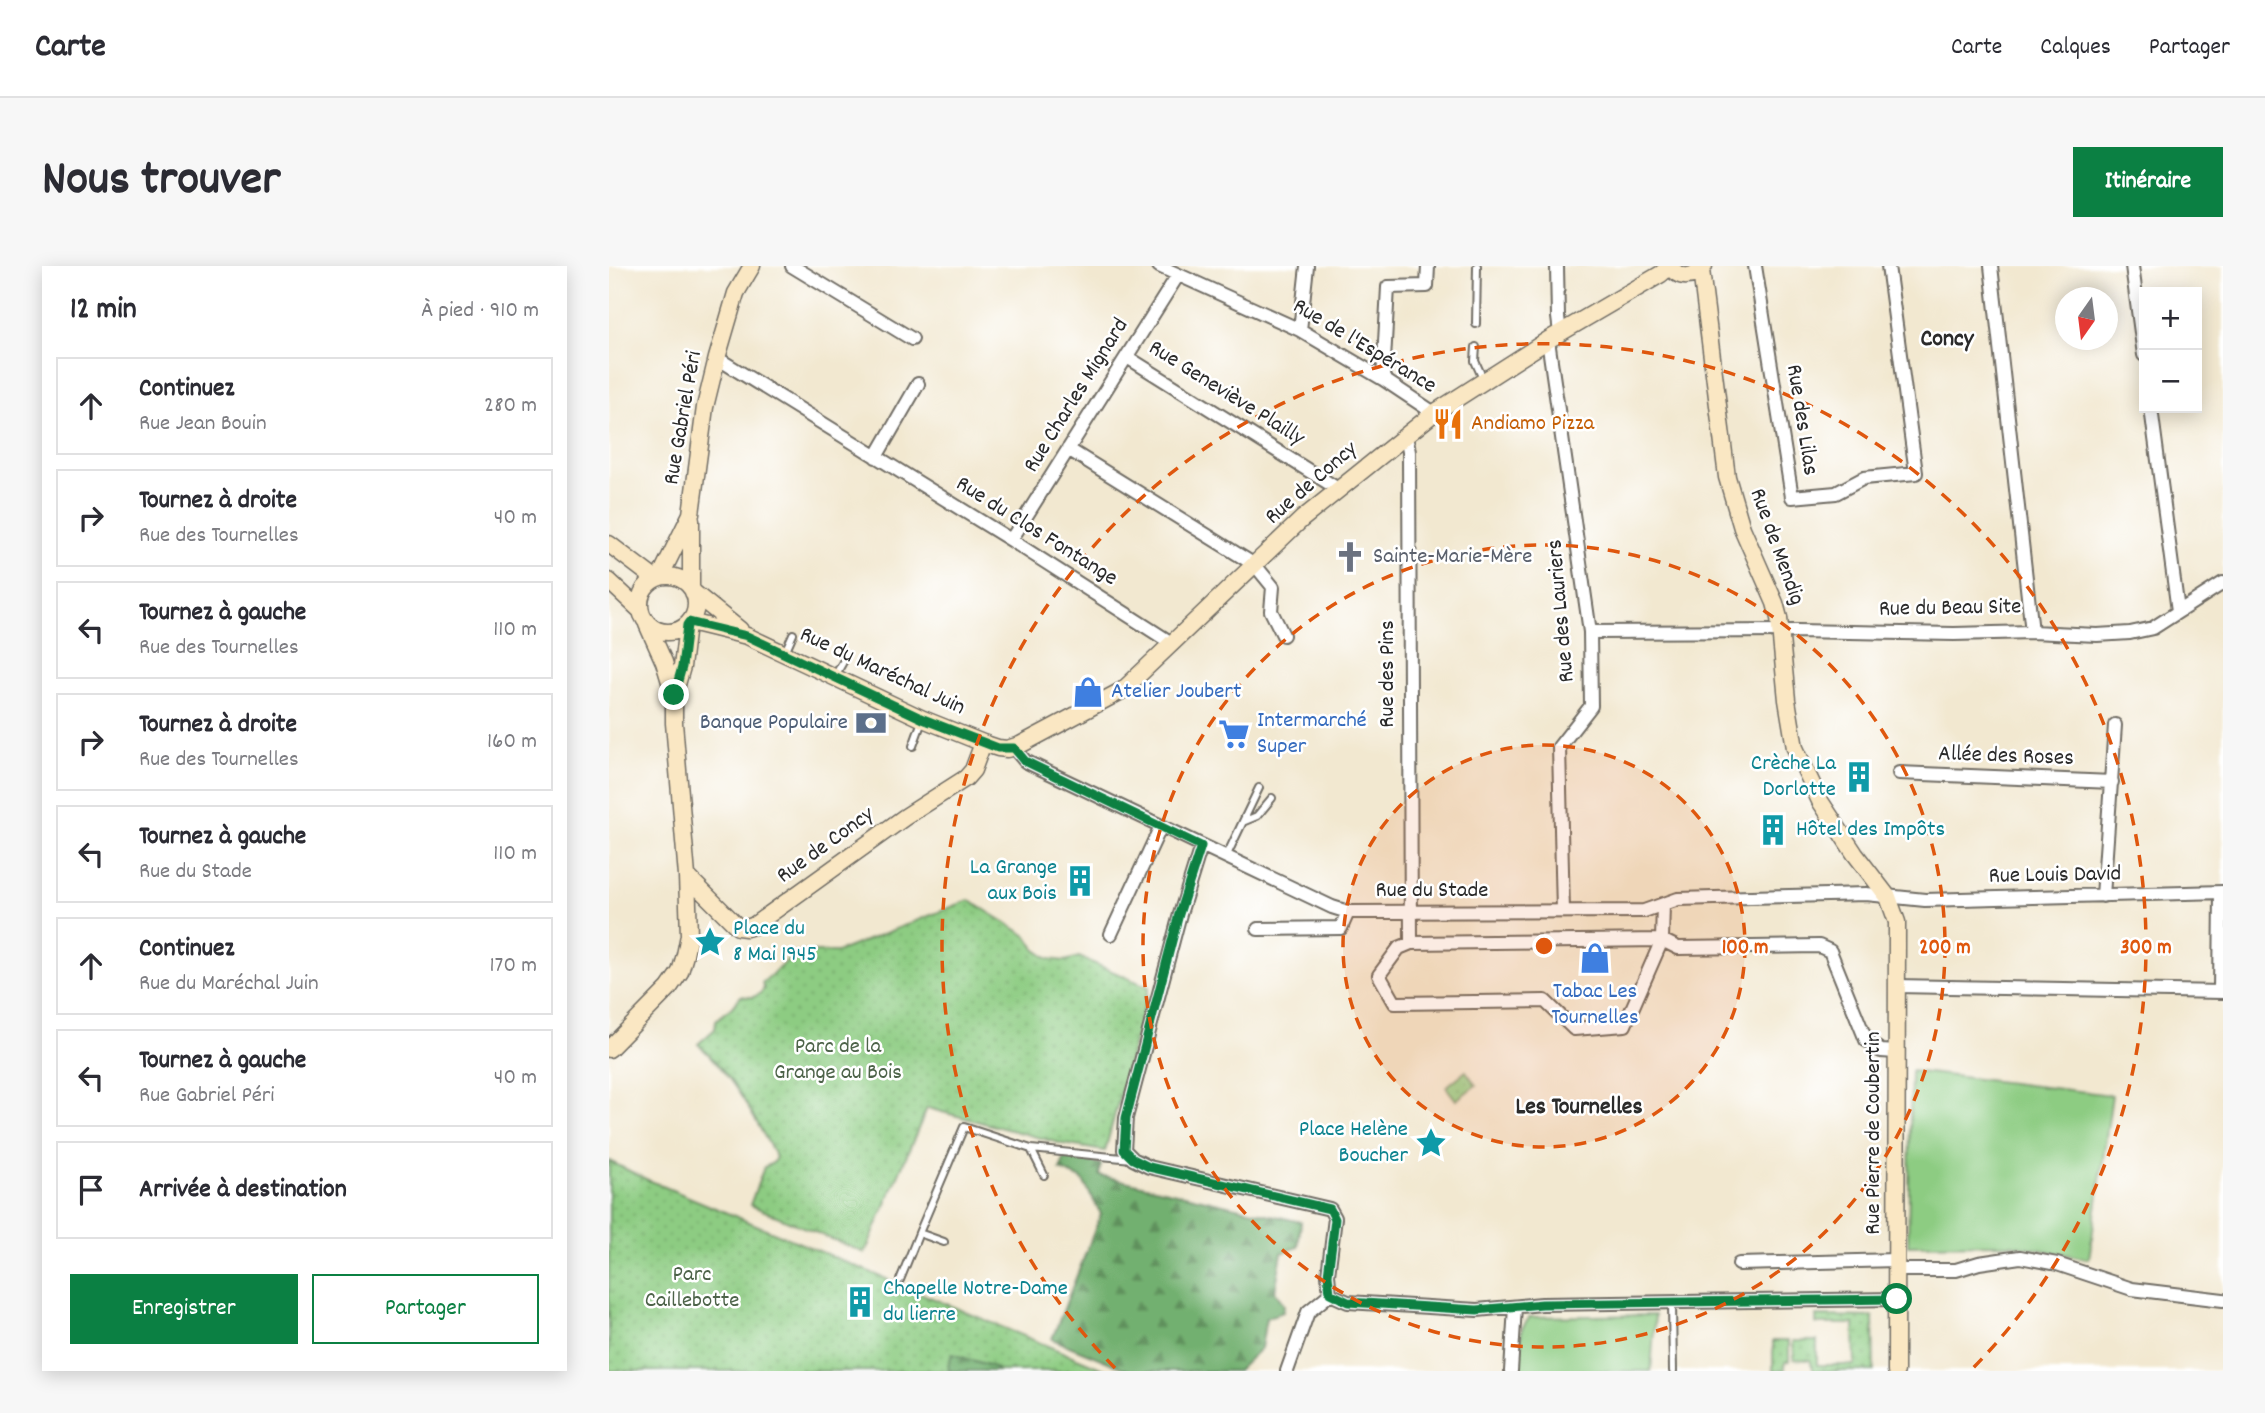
<!DOCTYPE html>
<html lang="fr">
<head>
<meta charset="utf-8">
<style>
  :root { --surface:#fff; --page:#f7f7f7; --text:#2b2b33; --muted:#7c7c81; --line:#e1e1e2; --accent:#0b8043 }
  body { margin:0; font-family:Dekko,sans-serif; background:var(--page); color:var(--text) }
  .controls { position:absolute; right:21px; top:21px; display:grid; overflow:hidden; border-radius:0px; box-shadow:0 4px 18px #0003 }
  .controls button { width:63px; height:63px; display:grid; place-items:center; padding:0; border:0; border-bottom:2px solid var(--line); background:var(--surface); color:var(--text); font:35px sans-serif }
  .compass { position:absolute; left:1446px; top:21px; width:63px; height:63px; border-radius:50%; background:var(--surface); box-shadow:0 4px 18px #0003; rotate:194deg }
  .stop { position:absolute; width:21px; height:21px; margin:-16px; border:5px solid #0b8043; border-radius:50%; background:#fff }
  .stop.end { background:#0b8043; border-color:#fff; box-shadow:0 2px 7px #0008 }
  .list { margin:0; padding:0; list-style:none }
  h2 { display:flex; justify-content:space-between; align-items:center; height:91px; margin:0; padding:0 28px; font-size:30px }
  h2 small { font-size:23px; font-weight:400; color:var(--muted) }
  .list li { display:grid; grid-template-columns:46px 1fr auto; gap:21px; align-items:center; box-sizing:border-box; height:98px; margin:0 14px 14px; padding:0 14px; border:2px solid var(--line); border-radius:0px }
  .list b { display:block; font-size:26px; white-space:nowrap }
  .list p { margin:0; font-size:23px; white-space:nowrap; color:var(--muted) }
  .list em { font-size:23px; font-style:normal; color:var(--muted) }
  .actions { display:flex; gap:14px; padding:21px 28px }
  .actions a { flex:1; padding:16px 0; border:2px solid var(--accent); border-radius:0px; text-align:center; font-size:24px; color:var(--accent) }
  .actions .main { background:var(--accent); color:#fff }
  .icon { flex:none; width:38px; height:38px; fill:none; stroke:currentColor; stroke-width:2; stroke-linecap:round; stroke-linejoin:round }
  .map { position:relative; flex:none; width:1614px; height:1105px; overflow:hidden; border-radius:0px }
  header { display:flex; align-items:center; gap:42px; box-sizing:border-box; height:98px; padding:0 35px; background:var(--surface); border-bottom:2px solid var(--line) }
  header strong { font-size:33px }
  nav { display:flex; gap:38px; margin-inline-start:auto; font-size:24px }
  .intro { display:flex; align-items:center; justify-content:space-between; box-sizing:border-box; height:168px; padding:0 42px }
  h1 { margin:0; font-size:49px }
  .button { padding:18px 32px; border-radius:0px; background:var(--accent); color:#fff; font-size:24px; font-weight:700 }
  main { display:flex; gap:42px; padding:0 42px }
  aside { flex:1; background:var(--surface); border-radius:0px; box-shadow:0 4px 18px #0003 }
  .map>svg:first-child { display:block }
  .grass { fill:url(#grass-dots); stroke:#5c7c56; stroke-width:2 }
  .forest { fill:url(#forest-firs); stroke:#4e6e4e; stroke-width:2 }
  .garden { fill:#8dcc82; stroke:#5c7c56; stroke-width:2 }
  .lines { fill:none; stroke-linecap:round; stroke-linejoin:round }
  .lane-casing { stroke:#716d65; stroke-width:10 }
  .street-casing { stroke:#716d65; stroke-width:16 }
  .secondary-casing { stroke:#716d65; stroke-width:19 }
  .lane { stroke:#fff; stroke-width:6 }
  .street { stroke:#fff; stroke-width:12 }
  .secondary { stroke:#fae7c3; stroke-width:16 }
  .route { stroke:#0b8043; stroke-width:9 }
  .ring { fill:none; stroke:#df570e; stroke-width:3.5; stroke-dasharray:12 9 }
  .labels { text-anchor:middle; dominant-baseline:central; stroke-width:5; stroke-linejoin:round; paint-order:stroke }
  .street-label { font-size:23px; fill:#2b2b2b; stroke:#fff }
  .food-label { font-size:23px; fill:#c56008; stroke:#fff; text-anchor:start }
  .worship-label { font-size:23px; fill:#5b616d; stroke:#fff; text-anchor:start }
  .shop-label { font-size:23px; fill:#366cbe; stroke:#fff; text-anchor:start }
  .service-label { font-size:23px; fill:#4e5e75; stroke:#fff; text-anchor:end }
  .culture-label { font-size:23px; fill:#0d838f; stroke:#fff; text-anchor:end }
  .park-label { font-size:23px; fill:#4d6349; stroke:#fff }
  .neighbourhood-label { font-size:24px; font-weight:bold; fill:#2b2b2b; stroke:#fff }
  .centre { fill:#df570e; stroke:#fff; stroke-width:3.5 }
  .ring-label { font-size:21px; text-anchor:middle; font-weight:bold; fill:#df570e; stroke:#fff; stroke-width:5; stroke-linejoin:round; paint-order:stroke }
</style>
</head>
<body>
<header>
<strong>Carte</strong>
<nav><a>Carte</a><a>Calques</a><a>Partager</a></nav>
</header>
<div class="intro"><h1>Nous trouver</h1><a class="button">Itinéraire</a></div>
<main>
<aside>
<h2>12 min<small>À pied · 910 m</small></h2>
<ul class="list">
<li><svg class="icon" aria-label="ahead" viewBox="0 0 24 24"><path d="M12 20V5M6 11l6-6 6 6"/></svg><div><b>Continuez</b><p>Rue Jean Bouin</p></div><em>280 m</em></li>
<li><svg class="icon" aria-label="right" viewBox="0 0 24 24"><path d="M7 20v-9h11M14 6l5 5-5 5"/></svg><div><b>Tournez à droite</b><p>Rue des Tournelles</p></div><em>40 m</em></li>
<li><svg class="icon" aria-label="left" viewBox="0 0 24 24"><path d="M17 20v-9H6M10 6l-5 5 5 5"/></svg><div><b>Tournez à gauche</b><p>Rue des Tournelles</p></div><em>110 m</em></li>
<li><svg class="icon" aria-label="right" viewBox="0 0 24 24"><path d="M7 20v-9h11M14 6l5 5-5 5"/></svg><div><b>Tournez à droite</b><p>Rue des Tournelles</p></div><em>160 m</em></li>
<li><svg class="icon" aria-label="left" viewBox="0 0 24 24"><path d="M17 20v-9H6M10 6l-5 5 5 5"/></svg><div><b>Tournez à gauche</b><p>Rue du Stade</p></div><em>110 m</em></li>
<li><svg class="icon" aria-label="ahead" viewBox="0 0 24 24"><path d="M12 20V5M6 11l6-6 6 6"/></svg><div><b>Continuez</b><p>Rue du Maréchal Juin</p></div><em>170 m</em></li>
<li><svg class="icon" aria-label="left" viewBox="0 0 24 24"><path d="M17 20v-9H6M10 6l-5 5 5 5"/></svg><div><b>Tournez à gauche</b><p>Rue Gabriel Péri</p></div><em>40 m</em></li>
<li><svg class="icon" aria-label="arrive" viewBox="0 0 24 24"><path d="M6 21V4h12l-3 4 3 4H6"/></svg><div><b>Arrivée à destination</b></div></li>
</ul>
<div class="actions"><a class="main">Enregistrer</a><a>Partager</a></div>
</aside>
<div class="map">
<svg width="1614" height="1105" viewBox="0 0 1614 1105">
  <defs>
    <pattern id="grass-dots" width="8" height="8" patternUnits="userSpaceOnUse" patternTransform="scale(1.75)"><rect width="8" height="8" fill="#8dcc82"/><path d="M2 2h.1M6 6h.1" fill="none" stroke="#7aaf70" stroke-width="1.8" stroke-linecap="round"/></pattern>
    <pattern id="forest-firs" width="22" height="20" patternUnits="userSpaceOnUse" patternTransform="scale(1.75)"><rect width="22" height="20" fill="#72b070"/><path d="M5 1l3.5 6h-7zM16 11l3.5 6h-7z" fill="#5e8f5c"/></pattern>
  </defs>
  <rect width="100%" height="100%" fill="#fff"/>
  <filter id="ink" filterUnits="userSpaceOnUse"><feTurbulence type="fractalNoise" baseFrequency=".0143" numOctaves="2"/><feDisplacementMap in="SourceGraphic" scale="14" xChannelSelector="R" yChannelSelector="G"/><feConvolveMatrix kernelMatrix="1 2 1 2 8 2 1 2 1" color-interpolation-filters="sRGB"/></filter>
  <filter id="wash" filterUnits="userSpaceOnUse"><feTurbulence type="fractalNoise" baseFrequency=".00686" numOctaves="4" result="noise"/><feDisplacementMap in="SourceGraphic" scale="28" xChannelSelector="R" yChannelSelector="G"/><feGaussianBlur stdDeviation="1.57" result="paint"/><feColorMatrix in="noise" values="0 0 0 0 0 0 0 0 0 0 0 0 0 0 0 0 0 1.4 0 .05"/><feComposite in="paint" operator="in"/></filter>
  <g filter="url(#wash)">
    <rect width="100%" height="100%" fill="#f2e8d0"/>
    <path class="grass" d="M 360,634 L 418,670 L 427,684 L 440,693 L 456,695 L 470,691 L 540,721 L 496,885 L 454,878 L 318,842 L 256,987 L 141,939 L 155,901 L 164,897 L 167,891 C 143,848 126,812 89,778 L 106,763 L 107,754 L 122,742 L 132,730 C 142,732 148,732 155,723 L 153,717 L 188,686 L 228,686 Z
      M 857,805 L 867,819 L 847,834 L 837,821 Z
      M 0,895 L 39,914 L 499,1105 L 0,1105 Z
      M 1207,1050 L 1264,1051 L 1265,1105 L 1205,1105 L 1201,1094 L 1185,1093 L 1184,1075 L 1208,1075 L 1208,1099 L 1246,1099 L 1245,1058 L 1207,1058 Z
      M 1164,1075 L 1180,1075 L 1180,1095 L 1176,1096 L 1176,1105 L 1164,1105 Z"/>
    <path class="forest" d="M 456,891 L 492,898 L 490,909 L 692,956 L 689,981 L 673,987 L 666,1025 L 675,1039 L 674,1046 L 657,1052 L 652,1082 L 628,1105 L 521,1105 L 443,1073 L 492,948 L 473,913 L 451,904 Z
      M 343,1088 L 385,1101 L 389,1105 L 341,1105 L 339,1100 Z"/>
    <path class="garden" d="M 1302,805 L 1503,829 L 1480,993 L 1402,978 L 1299,979 Z
      M 1046,1049 L 1042,1105 L 908,1105 L 913,1062 L 921,1051 Z"/>
  </g>
  <g filter="url(#ink)">
    <g class="lines">
      <defs>
        <path id="lane" d="M 867,58 L 868,0
          M 867,81 L 866,95 L 875,115
          M 176,386 L 184,368
          M 226,410 L 235,394
          M 304,480 L 313,455
          M 636,555 L 648,550 L 663,532
          M 617,591 L 650,522
          M 422,883 L 435,909
          M 335,976 L 310,967 L 355,861 L 422,883 L 523,893
          M 291,1014 L 310,967
          M 1063,1037 L 1064,1105"/>
        <path id="street" d="M 183,0 L 303,73
          M 550,0 L 691,64 L 774,113 L 825,147
          M 948,0 L 949,51 L 951,67
          M 1146,0 L 1183,231 L 1227,227 L 1255,212 L 1307,207 L 1279,0
          M 1382,0 L 1423,366
          M 1523,0 L 1535,89
          M 691,64 L 698,0
          M 939,74 L 981,366 L 982,440 L 950,481 L 954,645
          M 518,91 L 729,223
          M 108,92 L 402,274 L 564,378
          M 774,113 L 779,21 L 818,20 L 819,0
          M 1542,142 L 1569,345
          M 797,169 L 800,186 L 802,677 L 1053,674 L 1054,638
          M 459,183 L 646,299 L 664,321 L 662,345 L 674,369
          M 267,191 L 309,118
          M 402,274 L 569,9
          M 981,366 L 1188,365 L 1345,368 L 1423,366 L 1488,369 L 1521,367 L 1544,362 L 1614,317
          M 405,482 L 416,495 L 424,499 L 723,641 L 739,646 L 1035,645 L 1069,633 L 1257,628 L 1316,634 L 1614,626
          M 1290,507 L 1503,516
          M 592,580 L 571,648 L 517,852 L 515,884 L 524,893 L 540,901 L 721,943 L 726,952 L 719,1009 L 721,1028 L 699,1046 L 678,1105
          M 1494,630 L 1506,459
          M 649,663 L 732,662 L 739,646
          M 502,668 L 552,560
          M 802,677 L 790,682 L 770,709 L 786,737 L 936,735 L 965,763 L 1016,759 L 1053,674 L 1069,682 L 1210,680 L 1221,685 L 1257,774 L 1272,785 L 1287,786
          M 1287,720 L 1614,726
          M 1611,726 L 1612,626
          M 1130,998 L 1287,994
          M 1288,1004 L 1347,1004 L 1370,997 L 1411,991 L 1448,998 L 1523,1023 L 1614,1034
          M 721,1028 L 739,1036 L 868,1044 L 933,1038 L 1288,1033
          M 902,1105 L 906,1041"/>
        <path id="secondary" d="M 1061,0 C 1070,14 1085,13 1095,0
          M 1092,4 L 1118,211 L 1133,262 L 1166,337 L 1170,352 L 1178,434 L 1186,482 L 1211,535 L 1246,588 L 1279,631 L 1288,656 L 1287,1105
          M 0,278 L 46,313
          M31 338a28 28 0 1 1 56 0a28 28 0 1 1-56 0Z
          M 51,311 L 82,248 L 96,141 L 108,92 L 127,27 L 143,0
          M 0,315 L 31,344
          M 82,322 L 82,254
          M 84,326 L 131,364
          M 81,356 L 138,370 L 314,453 L 374,477 L 389,482 L 398,483 L 411,479 L 514,424 L 693,253 L 825,147 L 939,74 L 1052,8 L 1061,0
          M 38,358 L 55,396 L 65,429
          M 78,610 L 129,661 L 137,662 L 144,660 L 296,551 L 357,512 L 364,504 L 374,477
          M 0,783 L 60,722 L 71,706 L 76,689 L 80,669 L 78,610 L 65,457 L 65,429 L 73,401 L 78,359"/>
      </defs>
      <use href="#lane" class="lane-casing"/>
      <use href="#street" class="street-casing"/>
      <use href="#secondary" class="secondary-casing"/>
      <use href="#lane" class="lane"/>
      <use href="#street" class="street"/>
      <use href="#secondary" class="secondary"/>
    </g>
  </g>
  <g class="lines" filter="url(#ink)">
    <path class="route" d="M 65,429 L 73,401 L 78,359 L 80,356 L 138,370 L 314,453 L 389,482 L 405,482 L 416,495 L 424,499 L 592,580 L 570,648 L 517,852 L 515,884 L 524,893 L 540,901 L 721,943 L 726,953 L 719,1009 L 721,1027 L 739,1036 L 868,1044 L 933,1038 L 1288,1033"/>
  </g>
  <circle cx="935" cy="680" r="201" fill="#df570e" fill-opacity=".12"/>
  <g class="ring">
    <circle cx="935" cy="680" r="201"/>
    <circle cx="935" cy="680" r="401"/>
    <path d="M506 1102A602 602 0 1 1 1364 1102"/>
  </g>
  <defs>
    <symbol id="restaurant-bare" viewBox="-9 -9 18 18"><path d="M-5-6h1v4h1v-4h1v4h1v-4h1v5L-1.5 .5V6h-2V.5L-5-1ZM5-6V6H3V1.5H1.5Q1.5-4 5-6Z" fill="#e8710a" stroke="#fff" stroke-width="2.5" paint-order="stroke"/></symbol>
    <symbol id="church-bare" viewBox="-9 -9 18 18"><path d="M-1.2-6h2.4v3.5h3.3v2.4h-3.3V6h-2.4V-.1h-3.3v-2.4h3.3Z" fill="#6b7280" stroke="#fff" stroke-width="2.5" paint-order="stroke"/></symbol>
    <symbol id="shop-bare" viewBox="-9 -9 18 18"><path d="M-5-2.5h2.3a2.7 3.5 0 0 1 5.4 0H5L5.5 6h-11ZM-1.5-2.5h3a1.5 2.3 0 0 0-3 0Z" fill="#3f7fe0" stroke="#fff" stroke-width="2.5" paint-order="stroke"/></symbol>
    <symbol id="bank-bare" viewBox="-9 -9 18 18"><path d="M-6-4H6V4H-6ZM0-2.3a2.3 2.3 0 1 0 0 4.6a2.3 2.3 0 1 0 0-4.6Z" fill="#5c6f8a" stroke="#fff" stroke-width="2.5" paint-order="stroke"/></symbol>
    <symbol id="supermarket-bare" viewBox="-9 -9 18 18"><path d="M-6-5.5h2.5l.6 2H6L4.5 2H-2.5L-4.4-4H-6ZM-1.5 3.2a1.3 1.3 0 1 0 .1 0ZM3 3.2a1.3 1.3 0 1 0 .1 0Z" fill="#3f7fe0" stroke="#fff" stroke-width="2.5" paint-order="stroke"/></symbol>
    <symbol id="building-bare" viewBox="-9 -9 18 18"><path d="M-4-6H4V6H1V3H-1V6H-4ZM-2.5-4.3h1.7v1.8h-1.7ZM.8-4.3h1.7v1.8H.8ZM-2.5-1h1.7V.8h-1.7ZM.8-1h1.7V.8H.8Z" fill="#0f9aa8" stroke="#fff" stroke-width="2.5" paint-order="stroke"/></symbol>
    <symbol id="sight-bare" viewBox="-9 -9 18 18"><path d="M0-6L1.8-2.2L6-1.7L2.9 1.2L3.7 5.4L0 3.3L-3.7 5.4L-2.9 1.2L-6-1.7L-1.8-2.2Z" fill="#0f9aa8" stroke="#fff" stroke-width="2.5" paint-order="stroke"/></symbol>
  </defs>
  <g fill-rule="evenodd">
    <use href="#restaurant-bare" x="817" y="136" width="44" height="44"/>
    <use href="#church-bare" x="719" y="269" width="44" height="44"/>
    <use href="#shop-bare" x="457" y="404" width="44" height="44"/>
    <use href="#bank-bare" x="240" y="435" width="44" height="44"/>
    <use href="#supermarket-bare" x="603" y="446" width="44" height="44"/>
    <use href="#building-bare" x="1228" y="489" width="44" height="44"/>
    <use href="#building-bare" x="1142" y="542" width="44" height="44"/>
    <use href="#building-bare" x="449" y="593" width="44" height="44"/>
    <use href="#sight-bare" x="79" y="654" width="44" height="44"/>
    <use href="#shop-bare" x="964" y="670" width="44" height="44"/>
    <use href="#sight-bare" x="800" y="855" width="44" height="44"/>
    <use href="#building-bare" x="229" y="1014" width="44" height="44"/>
  </g>
  <g class="labels">
    <g class="street-label">
      <text transform="translate(755 81) rotate(31)">Rue de l'Espérance</text>
      <text transform="translate(617 128) rotate(32)">Rue Geneviève Plailly</text>
      <text transform="translate(468 130) rotate(-58)">Rue Charles Mignard</text>
      <text transform="translate(75 152) rotate(-80)">Rue Gabriel Péri</text>
      <text transform="translate(1192 154) rotate(81)">Rue des Lilas</text>
      <text transform="translate(703 218) rotate(-41)">Rue de Concy</text>
      <text transform="translate(427 266) rotate(32)">Rue du Clos Fontange</text>
      <text transform="translate(1167 281) rotate(70)">Rue de Mendig</text>
      <text transform="translate(1341 343) rotate(-1)">Rue du Beau Site</text>
      <text transform="translate(953 345) rotate(-95)">Rue des Lauriers</text>
      <text transform="translate(273 406) rotate(25)">Rue du Maréchal Juin</text>
      <text transform="translate(779 408) rotate(-90)">Rue des Pins</text>
      <text transform="translate(1397 491) rotate(2)">Allée des Roses</text>
      <text transform="translate(217 580) rotate(-36)">Rue de Concy</text>
      <text transform="translate(1446 610) rotate(-1)">Rue Louis David</text>
      <text x="823" y="625">Rue du Stade</text>
      <text transform="translate(1265 867) rotate(-90)">Rue Pierre de Coubertin</text>
    </g>
    <g class="food-label">
      <text x="862" y="158">Andiamo Pizza</text>
    </g>
    <g class="worship-label">
      <text x="764" y="291">Sainte-Marie-Mère</text>
    </g>
    <g class="shop-label">
      <text x="502" y="426">Atelier Joubert</text>
      <text x="648" y="455">Intermarché<tspan x="648" dy="26">Super</tspan></text>
      <text x="986" y="726" text-anchor="middle">Tabac Les<tspan x="986" dy="26">Tournelles</tspan></text>
    </g>
    <g class="service-label">
      <text x="239" y="457">Banque Populaire</text>
    </g>
    <g class="culture-label">
      <text x="1227" y="498">Crèche La<tspan x="1227" dy="26">Dorlotte</tspan></text>
      <text x="1187" y="564" text-anchor="start">Hôtel des Impôts</text>
      <text x="448" y="602">La Grange<tspan x="448" dy="26">aux Bois</tspan></text>
      <text x="124" y="663" text-anchor="start">Place du<tspan x="124" dy="26">8 Mai 1945</tspan></text>
      <text x="799" y="864">Place Helène<tspan x="799" dy="26">Boucher</tspan></text>
      <text x="274" y="1023" text-anchor="start">Chapelle Notre-Dame<tspan x="274" dy="26">du lierre</tspan></text>
    </g>
    <g class="park-label">
      <text x="229" y="781">Parc de la<tspan x="229" dy="26">Grange au Bois</tspan></text>
      <text x="83" y="1009">Parc<tspan x="83" dy="26">Caillebotte</tspan></text>
    </g>
    <g class="neighbourhood-label">
      <text x="1338" y="74">Concy</text>
      <text x="970" y="842">Les Tournelles</text>
    </g>
  </g>
  <circle cx="935" cy="680" r="10" class="centre"/>
  <g class="ring-label">
    <text x="1136" y="687">100 m</text>
    <text x="1336" y="687">200 m</text>
    <text x="1537" y="687">300 m</text>
  </g>
</svg>
<div class="controls">
<button>+</button>
<button>−</button>
</div>
<svg class="compass" viewBox="-18 -18 36 36"><path d="M0-13l5 13h-10z" fill="#e53935"/><path d="M0 13l5-13h-10z" fill="#7c7c81"/></svg>
<div class="stop" style="left:1288px;top:1033px"></div>
<div class="stop end" style="left:65px;top:429px"></div>
</div>
</main>
</body>
</html>
